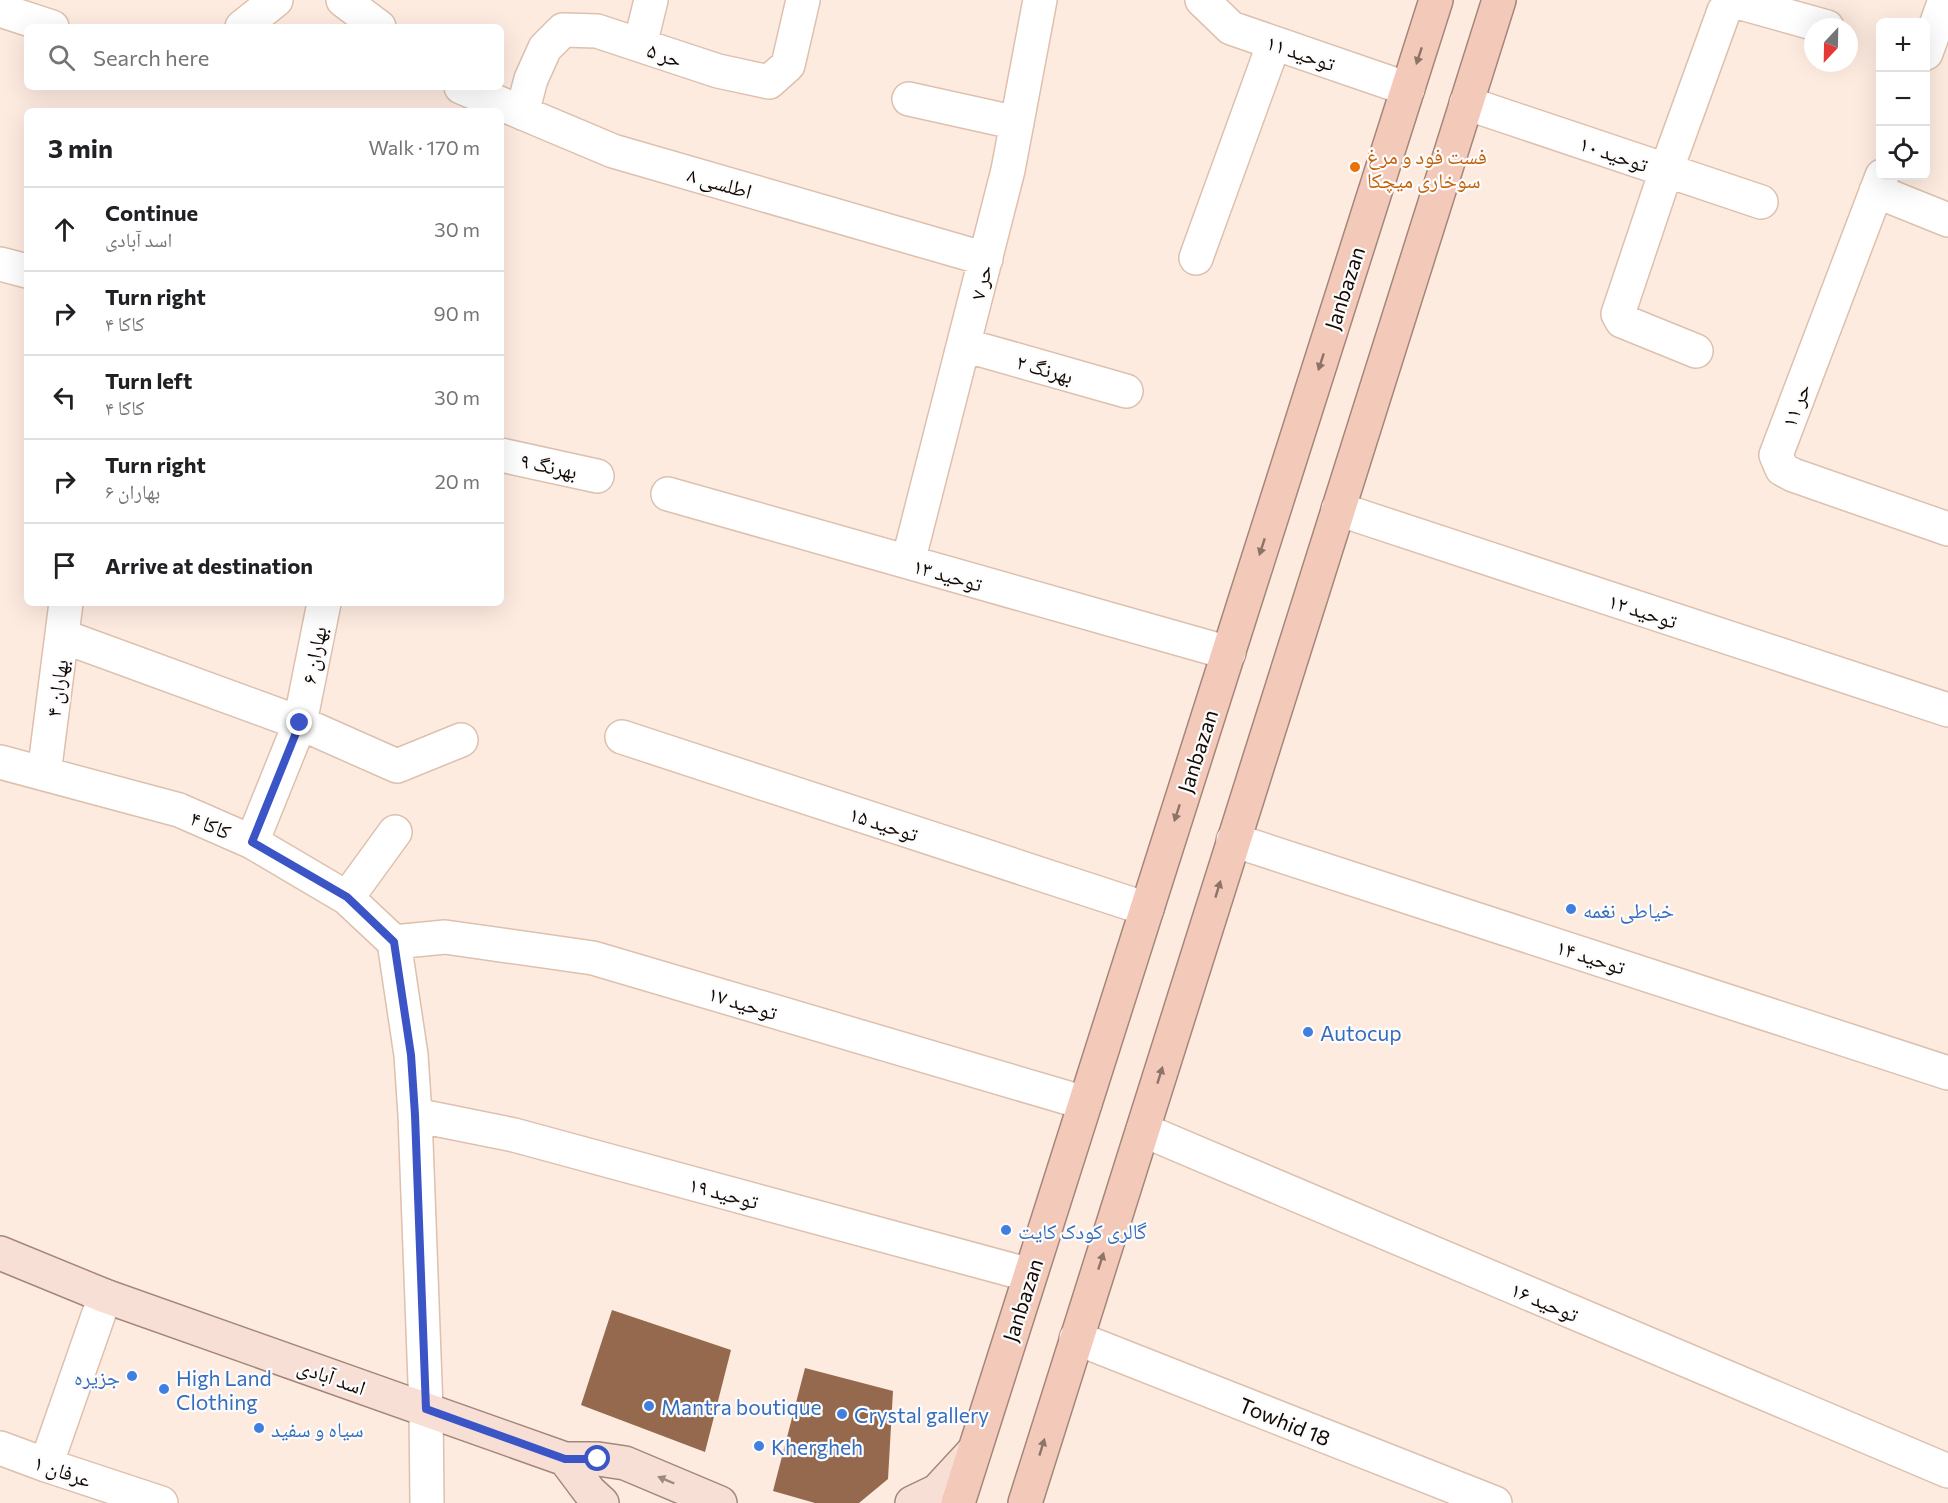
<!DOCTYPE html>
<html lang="en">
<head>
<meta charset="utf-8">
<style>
  :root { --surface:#fff; --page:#f6f6f6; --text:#202124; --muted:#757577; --line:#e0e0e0 }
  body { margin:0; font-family:Commissioner,"Noto Naskh Arabic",sans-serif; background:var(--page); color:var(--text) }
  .controls { position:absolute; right:18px; top:18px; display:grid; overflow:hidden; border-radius:9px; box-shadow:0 6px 24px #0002 }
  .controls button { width:54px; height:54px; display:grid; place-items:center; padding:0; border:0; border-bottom:2px solid var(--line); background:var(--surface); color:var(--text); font:30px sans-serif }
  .compass { position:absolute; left:1804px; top:18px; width:54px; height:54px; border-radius:50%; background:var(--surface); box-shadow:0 6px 24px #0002; rotate:202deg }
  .stop { position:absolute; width:18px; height:18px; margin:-14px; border:4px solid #3b54c6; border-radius:50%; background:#fff }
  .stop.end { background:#3b54c6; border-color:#fff; box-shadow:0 2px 6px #0008 }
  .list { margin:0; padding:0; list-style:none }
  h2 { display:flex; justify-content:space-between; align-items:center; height:78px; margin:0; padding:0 24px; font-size:26px }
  h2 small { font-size:20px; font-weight:400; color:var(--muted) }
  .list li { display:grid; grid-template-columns:39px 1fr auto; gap:18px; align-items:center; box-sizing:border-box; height:84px; padding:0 24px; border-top:2px solid var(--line) }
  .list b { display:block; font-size:22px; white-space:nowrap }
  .list p { margin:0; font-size:20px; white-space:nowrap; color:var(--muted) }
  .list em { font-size:20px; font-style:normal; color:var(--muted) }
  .icon { flex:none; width:33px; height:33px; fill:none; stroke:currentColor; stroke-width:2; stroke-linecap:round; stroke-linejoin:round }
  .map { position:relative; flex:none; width:1948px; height:1503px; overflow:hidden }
  .search { position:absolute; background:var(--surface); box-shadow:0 6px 24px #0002; left:24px; top:24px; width:480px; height:66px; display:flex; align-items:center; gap:15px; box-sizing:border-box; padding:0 21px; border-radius:9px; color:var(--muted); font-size:22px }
  .panel { position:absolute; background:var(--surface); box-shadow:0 6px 24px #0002; left:24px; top:108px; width:480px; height:498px; border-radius:9px }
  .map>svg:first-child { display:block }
  .building { fill:#94694d }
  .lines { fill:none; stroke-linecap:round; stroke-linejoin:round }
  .minor-casing { stroke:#ddc0ae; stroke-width:36 }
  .major-casing { stroke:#a5867a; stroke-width:36 }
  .highway-casing { stroke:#a5867a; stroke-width:36 }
  .minor { stroke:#fff; stroke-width:33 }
  .major { stroke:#f8dfd6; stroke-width:33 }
  .highway { stroke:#f3c9ba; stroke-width:33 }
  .oneway { fill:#8e7368 }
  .oneway2 { fill:#9c8982 }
  .route { stroke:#3b54c6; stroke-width:8 }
  .food-dot { fill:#e8710a; stroke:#fcfcfc; stroke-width:2 }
  .shop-dot { fill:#3f7fe0; stroke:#fcfcfc; stroke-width:2 }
  .labels { text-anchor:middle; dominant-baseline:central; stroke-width:4.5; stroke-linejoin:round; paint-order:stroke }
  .street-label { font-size:21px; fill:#130904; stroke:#fcfcfc }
  .food-label { font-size:21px; fill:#c56008; stroke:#fcfcfc; text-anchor:start }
  .shop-label { font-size:21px; fill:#366cbe; stroke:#fcfcfc; text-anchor:start }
</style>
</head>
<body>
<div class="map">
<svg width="1948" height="1503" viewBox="0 0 1948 1503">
  <rect width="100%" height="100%" fill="#feebe0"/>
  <path class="building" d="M 612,1310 L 731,1350 L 705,1452 L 581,1405 Z
    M 805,1368 L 893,1391 L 888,1479 L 859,1503 L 815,1503 L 773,1491 Z"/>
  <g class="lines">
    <defs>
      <path id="minor" d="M 343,0 L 379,27
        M 1202,0 L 1231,28 L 1408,89
        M 0,10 L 52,27
        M 242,27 L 276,0
        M 640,45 L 651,0
        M 1926,53 L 1945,0
        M 461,87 L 613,151 L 986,259
        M 909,99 L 1017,123
        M 1466,103 L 1761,202
        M 522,113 L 531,79 L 545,48 L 563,30 L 597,31 L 718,71 L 769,82 L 788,65 L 803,0
        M 1882,176 L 1776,455 L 1782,469 L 1793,475 L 1948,529
        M 1876,191 L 1948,220
        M 1196,258 L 1274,43
        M 0,264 L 27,271
        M 964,345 L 1126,391
        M 1696,351 L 1622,321 L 1618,314 L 1666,171 L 1724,11 L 1734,1 L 1827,27
        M 501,455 L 597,476
        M 668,494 L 1229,653
        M 1338,509 L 1948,710
        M 908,562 L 1008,170 L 1040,0
        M 62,636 L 300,723 L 397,766 L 461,740
        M 622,737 L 1147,909
        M 0,762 L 179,810 L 252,842 L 347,898 L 394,942 L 411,1055 L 415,1115 L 426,1409 L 427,1503
        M 44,774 L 66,603
        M 1233,840 L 1948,1073
        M 252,842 L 300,723 L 324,603
        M 347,898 L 395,832
        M 394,942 L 445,937 L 593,958 L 1085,1103
        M 415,1115 L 514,1135 L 1030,1275
        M 1143,1130 L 1948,1471
        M 1076,1338 L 1495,1503
        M 0,1448 L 46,1465 L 161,1503
        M 46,1465 L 105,1296"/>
      <path id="major" d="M 0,1253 L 105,1296 L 565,1459 L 598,1459 L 625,1463 L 720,1503
        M 565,1459 L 589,1491 L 602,1503
        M 912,1503 L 937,1491 L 974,1451"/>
      <path id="highway" d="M 958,1503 L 1436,0
        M 1025,1503 L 1499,0"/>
    </defs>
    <use href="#minor" class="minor-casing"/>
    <use href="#major" class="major-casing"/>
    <use href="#highway" class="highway-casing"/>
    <use href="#minor" class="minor"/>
    <use href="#major" class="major"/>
    <use href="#highway" class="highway"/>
  </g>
  <defs><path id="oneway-solid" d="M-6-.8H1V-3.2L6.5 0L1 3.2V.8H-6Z" transform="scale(1.5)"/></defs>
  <g class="oneway">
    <use href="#oneway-solid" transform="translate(1419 56) rotate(108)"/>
    <use href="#oneway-solid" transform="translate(1321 362) rotate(108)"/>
    <use href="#oneway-solid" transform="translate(1262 547) rotate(108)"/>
    <use href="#oneway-solid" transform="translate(1177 813) rotate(108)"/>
    <use href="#oneway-solid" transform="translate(1218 889) rotate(-73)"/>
    <use href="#oneway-solid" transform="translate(1160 1075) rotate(-73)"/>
    <use href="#oneway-solid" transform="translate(1101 1261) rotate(-72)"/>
    <use href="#oneway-solid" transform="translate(1042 1447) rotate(-73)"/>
  </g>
  <use class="oneway2" href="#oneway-solid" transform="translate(666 1480) rotate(-157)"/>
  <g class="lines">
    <path class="route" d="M 300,723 L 252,842 L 347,897 L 394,942 L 411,1055 L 415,1115 L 426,1409 L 565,1459 L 598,1459"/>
  </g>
  <circle class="food-dot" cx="1355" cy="167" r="6"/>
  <g class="shop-dot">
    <circle cx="1571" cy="909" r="6"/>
    <circle cx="1308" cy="1032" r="6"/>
    <circle cx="1006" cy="1230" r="6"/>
    <circle cx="132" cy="1376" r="6"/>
    <circle cx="164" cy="1389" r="6"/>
    <circle cx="649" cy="1406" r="6"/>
    <circle cx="842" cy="1414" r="6"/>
    <circle cx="259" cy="1428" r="6"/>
    <circle cx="759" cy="1446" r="6"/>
  </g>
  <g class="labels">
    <g class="street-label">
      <text transform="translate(1301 52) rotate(19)">توحید ۱۱</text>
      <text transform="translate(665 54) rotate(19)">حر ۵</text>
      <text transform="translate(1614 153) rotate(19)">توحید ۱۰</text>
      <text transform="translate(720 182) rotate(16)">اطلسی ۸</text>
      <text transform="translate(980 282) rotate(-76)">حر ۷</text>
      <text transform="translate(1344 288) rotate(-72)">Janbazan</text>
      <text transform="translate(1045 368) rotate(16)">بهرنگ ۲</text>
      <text transform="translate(1795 405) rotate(-69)">حر ۱۱</text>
      <text transform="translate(549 465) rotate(12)">بهرنگ ۹</text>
      <text transform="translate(948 574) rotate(16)">توحید ۱۳</text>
      <text transform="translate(1643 610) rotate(18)">توحید ۱۲</text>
      <text transform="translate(313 655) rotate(-79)">بهاران ۶</text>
      <text transform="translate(56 688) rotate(-82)">بهاران ۴</text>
      <text transform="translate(1197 751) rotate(-72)">Janbazan</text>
      <text transform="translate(884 823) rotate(18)">توحید ۱۵</text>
      <text transform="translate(211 824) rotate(23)">کاکا ۴</text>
      <text transform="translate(1591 956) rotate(18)">توحید ۱۴</text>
      <text transform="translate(743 1002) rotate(17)">توحید ۱۷</text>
      <text transform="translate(724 1192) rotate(15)">توحید ۱۹</text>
      <text transform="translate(1022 1300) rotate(-72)">Janbazan</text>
      <text transform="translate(1545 1301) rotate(23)">توحید ۱۶</text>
      <text transform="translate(332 1376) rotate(19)">اسد آبادی</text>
      <text transform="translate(1285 1421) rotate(22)">Towhid 18</text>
      <text transform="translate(63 1470) rotate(19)">عرفان ۱</text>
    </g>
    <g class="food-label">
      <text x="1367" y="155">فست فود و مرغ<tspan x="1367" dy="24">سوخاری میچکا</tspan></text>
    </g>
    <g class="shop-label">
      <text x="1583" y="909">خیاطی نغمه</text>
      <text x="1320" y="1032">Autocup</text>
      <text x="1018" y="1230">گالری کودک کایت</text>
      <text x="120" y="1376" text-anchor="end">جزیره</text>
      <text x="176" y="1377">High Land<tspan x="176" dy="24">Clothing</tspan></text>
      <text x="661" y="1406">Mantra boutique</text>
      <text x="854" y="1414">Crystal gallery</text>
      <text x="271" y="1428">سیاه و سفید</text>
      <text x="771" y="1446">Khergheh</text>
    </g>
  </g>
</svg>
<div class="controls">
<button>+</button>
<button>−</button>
<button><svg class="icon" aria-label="locate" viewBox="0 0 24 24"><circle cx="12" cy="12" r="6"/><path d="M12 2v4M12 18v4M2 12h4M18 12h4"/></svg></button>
</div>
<svg class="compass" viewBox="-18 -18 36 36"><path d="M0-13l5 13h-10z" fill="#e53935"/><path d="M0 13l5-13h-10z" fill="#757577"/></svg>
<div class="stop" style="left:598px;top:1459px"></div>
<div class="stop end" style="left:300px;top:723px"></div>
<div class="search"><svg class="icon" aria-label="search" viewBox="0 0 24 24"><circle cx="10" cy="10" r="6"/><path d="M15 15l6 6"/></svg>Search here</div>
<section class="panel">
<h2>3 min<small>Walk · 170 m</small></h2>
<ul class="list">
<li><svg class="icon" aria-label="ahead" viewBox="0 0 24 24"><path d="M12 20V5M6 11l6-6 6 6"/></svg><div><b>Continue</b><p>اسد آبادی</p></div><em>30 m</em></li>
<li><svg class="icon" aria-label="right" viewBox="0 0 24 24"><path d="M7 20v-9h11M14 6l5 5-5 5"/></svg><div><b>Turn right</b><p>کاکا ۴</p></div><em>90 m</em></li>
<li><svg class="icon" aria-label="left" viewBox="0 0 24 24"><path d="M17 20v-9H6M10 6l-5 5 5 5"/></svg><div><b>Turn left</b><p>کاکا ۴</p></div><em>30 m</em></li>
<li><svg class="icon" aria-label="right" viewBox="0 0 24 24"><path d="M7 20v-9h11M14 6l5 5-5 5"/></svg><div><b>Turn right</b><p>بهاران ۶</p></div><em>20 m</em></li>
<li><svg class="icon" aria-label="arrive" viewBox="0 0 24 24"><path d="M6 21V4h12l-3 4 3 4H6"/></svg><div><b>Arrive at destination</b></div></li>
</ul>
</section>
</div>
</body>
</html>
